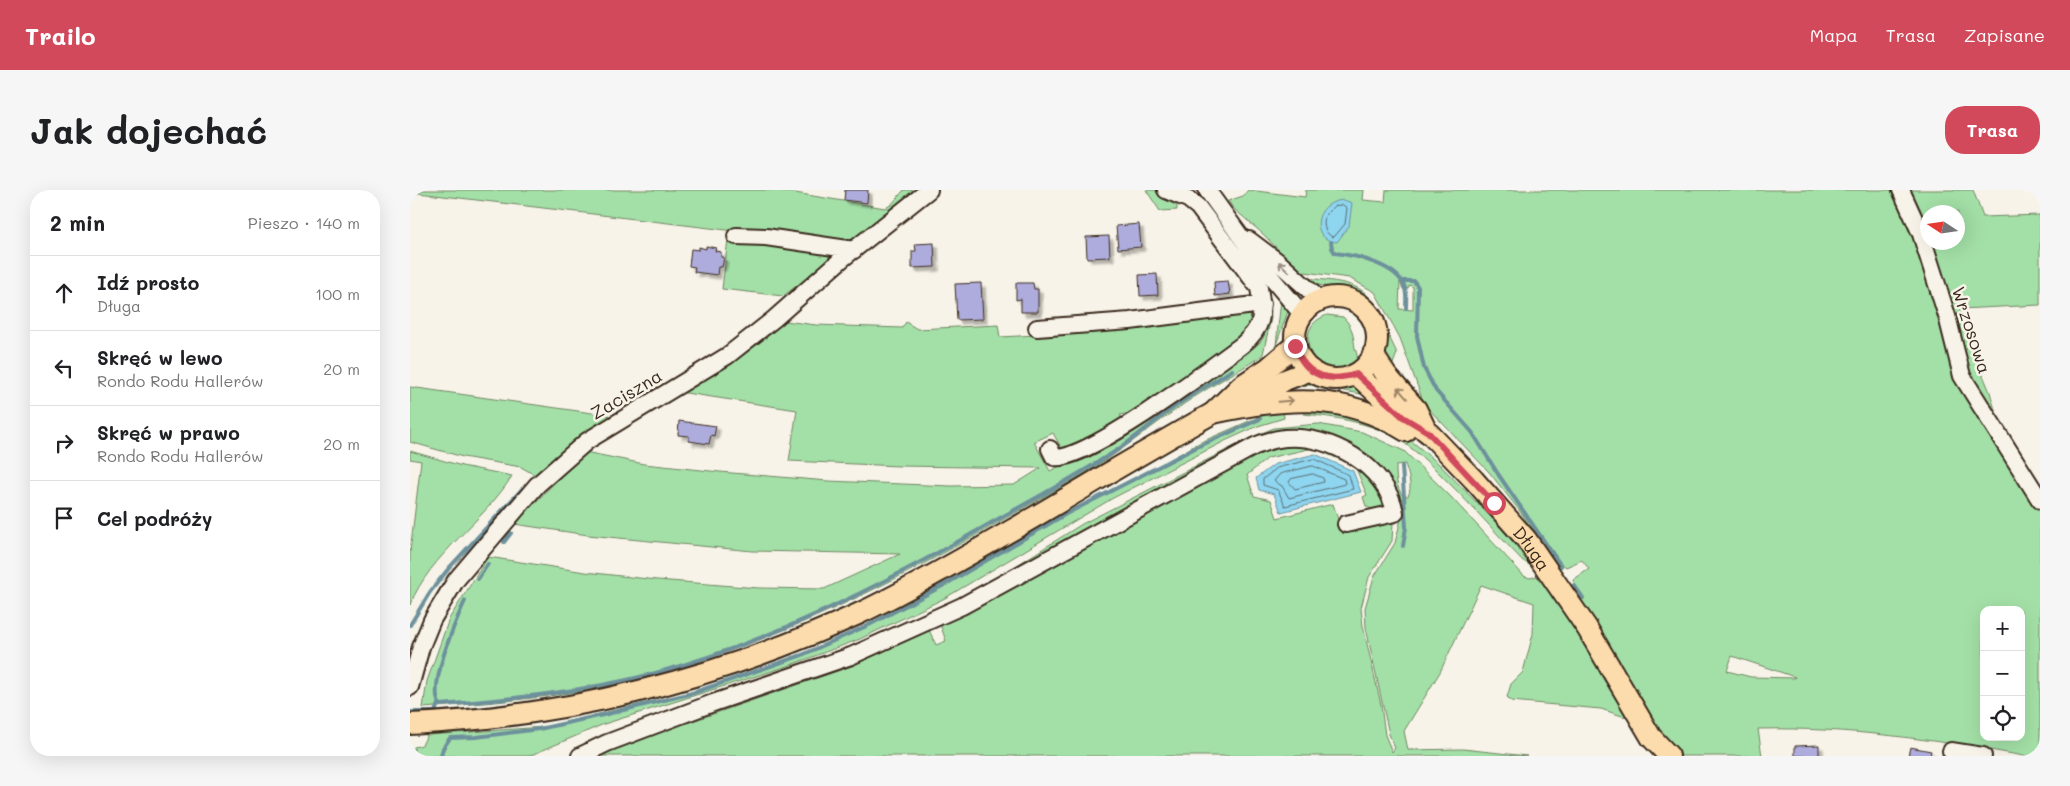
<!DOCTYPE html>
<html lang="pl">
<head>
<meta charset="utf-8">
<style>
  :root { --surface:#fff; --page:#f6f6f6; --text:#202124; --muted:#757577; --line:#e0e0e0; --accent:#d1495b }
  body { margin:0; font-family:Mali,sans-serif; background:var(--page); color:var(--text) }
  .controls { position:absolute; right:15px; bottom:15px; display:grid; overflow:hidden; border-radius:10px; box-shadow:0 5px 20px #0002 }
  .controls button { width:45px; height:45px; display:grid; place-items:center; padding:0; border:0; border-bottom:1px solid var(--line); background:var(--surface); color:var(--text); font:25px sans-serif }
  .compass { position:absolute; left:1510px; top:15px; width:45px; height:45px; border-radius:50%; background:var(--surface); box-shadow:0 5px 20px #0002; rotate:282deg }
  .stop { position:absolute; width:15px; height:15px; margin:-11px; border:4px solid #d1495b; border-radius:50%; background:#fff }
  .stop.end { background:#d1495b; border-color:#fff; box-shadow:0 1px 5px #0008 }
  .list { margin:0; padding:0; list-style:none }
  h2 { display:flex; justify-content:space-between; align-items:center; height:65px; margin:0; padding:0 20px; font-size:21px }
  h2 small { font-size:16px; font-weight:400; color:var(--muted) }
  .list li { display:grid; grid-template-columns:32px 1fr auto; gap:15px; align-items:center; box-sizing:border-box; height:75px; padding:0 20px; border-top:1px solid var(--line) }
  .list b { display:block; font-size:19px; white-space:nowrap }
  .list p { margin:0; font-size:16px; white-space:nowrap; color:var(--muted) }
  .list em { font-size:16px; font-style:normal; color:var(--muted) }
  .icon { flex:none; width:28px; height:28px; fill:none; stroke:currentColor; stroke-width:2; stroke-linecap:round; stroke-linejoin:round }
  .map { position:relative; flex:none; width:1630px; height:566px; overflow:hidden; border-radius:20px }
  header { display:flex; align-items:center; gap:30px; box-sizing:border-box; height:70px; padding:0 25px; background:var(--accent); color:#fff }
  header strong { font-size:24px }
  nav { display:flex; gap:28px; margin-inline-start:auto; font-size:18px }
  .intro { display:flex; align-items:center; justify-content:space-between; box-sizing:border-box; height:120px; padding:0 30px }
  h1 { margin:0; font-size:35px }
  .button { padding:12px 22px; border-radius:20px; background:var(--accent); color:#fff; font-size:18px; font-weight:700 }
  main { display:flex; gap:30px; padding:0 30px }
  aside { flex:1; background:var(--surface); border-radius:20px; box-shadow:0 5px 20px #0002 }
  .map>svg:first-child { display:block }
  .green { fill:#a3e0a7; stroke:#6f8562; fill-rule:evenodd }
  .water { fill:#8ed5f0; stroke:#6d919c }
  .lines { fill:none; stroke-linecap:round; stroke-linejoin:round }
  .shore { stroke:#5c6e72; stroke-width:1 }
  .stream { stroke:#6d919c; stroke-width:4 }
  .building { fill:#aeacdd; stroke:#3b2a1e; filter:url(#shadow) }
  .minor-casing { stroke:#3b2a1e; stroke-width:20 }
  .major-casing { stroke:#3b2a1e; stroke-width:24 }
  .minor { stroke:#f7f3e8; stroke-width:16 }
  .major { stroke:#fcdcac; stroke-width:20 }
  .oneway { stroke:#998e83 }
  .oneway2 { stroke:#9c8365 }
  .route { stroke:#d1495b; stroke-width:6 }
  .labels { text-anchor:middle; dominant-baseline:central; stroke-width:5; stroke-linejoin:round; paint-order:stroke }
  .street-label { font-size:18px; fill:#3b2a1e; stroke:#f7f3e8 }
</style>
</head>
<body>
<header>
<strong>Trailo</strong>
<nav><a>Mapa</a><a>Trasa</a><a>Zapisane</a></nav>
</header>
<div class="intro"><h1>Jak dojechać</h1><a class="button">Trasa</a></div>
<main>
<aside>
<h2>2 min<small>Pieszo · 140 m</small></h2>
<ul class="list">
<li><svg class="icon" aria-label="ahead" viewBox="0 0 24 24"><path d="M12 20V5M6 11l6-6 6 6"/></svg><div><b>Idź prosto</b><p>Długa</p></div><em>100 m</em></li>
<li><svg class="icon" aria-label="left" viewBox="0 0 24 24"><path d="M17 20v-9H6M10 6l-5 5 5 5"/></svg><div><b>Skręć w lewo</b><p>Rondo Rodu Hallerów</p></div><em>20 m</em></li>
<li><svg class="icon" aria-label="right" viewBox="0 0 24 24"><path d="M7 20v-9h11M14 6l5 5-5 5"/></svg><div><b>Skręć w prawo</b><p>Rondo Rodu Hallerów</p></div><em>20 m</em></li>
<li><svg class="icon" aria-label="arrive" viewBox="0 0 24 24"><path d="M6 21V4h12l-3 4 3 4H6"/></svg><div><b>Cel podróży</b></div></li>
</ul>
</aside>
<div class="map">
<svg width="1630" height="566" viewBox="0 0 1630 566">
  <defs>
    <filter id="shadow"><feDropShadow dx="4" dy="4" stdDeviation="1" flood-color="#0004"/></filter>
  </defs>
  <rect width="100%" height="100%" fill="#f7f3e8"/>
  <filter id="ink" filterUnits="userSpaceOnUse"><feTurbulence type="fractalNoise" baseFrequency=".02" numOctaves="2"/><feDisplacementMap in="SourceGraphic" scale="10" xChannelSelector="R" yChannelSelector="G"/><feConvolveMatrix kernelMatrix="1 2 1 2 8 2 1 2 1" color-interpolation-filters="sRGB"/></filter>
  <g filter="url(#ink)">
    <path class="green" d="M 0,0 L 367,0 L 475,18 L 481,15 L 494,0 L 511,0 L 441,55 L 0,2 Z
      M 736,0 L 745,0 L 750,7 L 767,16 L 767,20 L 750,21 Z
      M 838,0 L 895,7 L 896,0 L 954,0 L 953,10 L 975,12 L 976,0 L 1487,0 L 1506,46 L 1539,159 L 1630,318 L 1630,566 L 1614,566 C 1527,550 1437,537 1348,539 L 1352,566 L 1270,566 L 1252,546 L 1162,396 L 1165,394 L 1163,390 L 1179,379 L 1172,370 L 1156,377 L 1152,374 L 1148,377 L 1109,320 L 1079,282 L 1014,214 L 990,148 L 965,102 L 939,88 L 895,82 L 892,84 L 853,44 L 824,19 L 818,11 L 833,6 ZM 990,92 L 993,99 L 998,98 L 1000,95 L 1003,97 L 1003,120 L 989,119 ZM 1574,420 L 1611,420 L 1611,547 L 1574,547 ZM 1322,466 L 1385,487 L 1385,488 L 1341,487 L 1317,481 Z
      M 1497,0 L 1563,0 L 1573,27 L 1630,25 L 1630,115 L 1550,119 L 1557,147 L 1580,202 L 1587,227 L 1560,185 L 1520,53 L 1548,52 L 1548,22 L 1518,22 L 1517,44 Z
      M 318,49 L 432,62 L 373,106 L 312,99 Z
      M 896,88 C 918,91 958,90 964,118 C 941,91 930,102 901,93 Z
      M 871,110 L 878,121 L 866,155 Z
      M 857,117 L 860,119 L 861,128 L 853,164 L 850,167 C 822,185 791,201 764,221 C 741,237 720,254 696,270 C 664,291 629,309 596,328 C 483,393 373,449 247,484 C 171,506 91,512 13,518 L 17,491 L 39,429 L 78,367 L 175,382 L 247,390 L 349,398 L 414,399 L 490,364 L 342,361 L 178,345 L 104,334 L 175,262 L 234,274 L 310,282 L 418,291 L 541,296 L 604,295 L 631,278 L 489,276 L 379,271 L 387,220 L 269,202 L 375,131 L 406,135 L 492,138 L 496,132 L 507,139 L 588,135 L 590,147 L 627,145 L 827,123 L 841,126 C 841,139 830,148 822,157 L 725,222 L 710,225 L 714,232 L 653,261 L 643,243 L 624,252 L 640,281 C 697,252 752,221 805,184 C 819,174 839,164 851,151 C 858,143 857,127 857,117 Z
      M 917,125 L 933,127 C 943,137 943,145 945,158 C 946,162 948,166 947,169 C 940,191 895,178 898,147 C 899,135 907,129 917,125 Z
      M 971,130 L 987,163 L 983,174 L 979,175 L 973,165 Z
      M 893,189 L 924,196 L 937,194 L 954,202 L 951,204 L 901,195 L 887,196 L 885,192 Z
      M 0,197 L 203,226 L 176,243 L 125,285 L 111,277 L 53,267 L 0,252 Z
      M 893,215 L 931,220 L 998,248 L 1029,274 L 1112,359 L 1125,375 L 1119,375 L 1112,370 C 1083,340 1055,308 1025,279 C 1012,267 999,255 983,246 C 956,232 925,227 894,224 Z
      M 873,220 L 874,228 L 848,236 L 817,250 L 703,308 L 535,408 L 450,449 L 378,476 L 194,534 L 119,566 L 4,566 L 4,557 L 12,555 L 17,545 L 134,537 L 277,503 L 366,475 L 436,446 L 554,382 L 655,323 L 743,279 L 789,253 L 846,228 Z
      M 908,234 L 952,242 L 994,261 L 1040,306 L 1114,386 L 1120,388 L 1131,385 L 1160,426 L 1192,487 L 1218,528 L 1191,519 L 1101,511 L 1097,507 L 1101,494 L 1113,482 L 1123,444 L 1124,413 L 1071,395 L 1030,482 L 994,541 L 998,560 L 1053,559 L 1117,566 L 183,566 L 273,532 L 274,534 L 442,476 L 519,440 L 526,455 L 536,451 L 530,434 L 663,365 L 712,336 L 821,277 L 869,256 L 896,253 L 950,275 L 976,307 L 977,316 L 972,321 L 965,321 L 956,316 L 953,307 L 957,305 L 945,276 L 903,258 L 858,268 L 837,285 L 844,306 L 861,310 L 867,328 L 923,314 L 932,341 L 971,331 L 983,333 L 982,351 L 959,387 L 951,418 L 953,436 L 971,515 L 975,545 L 982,562 L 985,558 L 979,544 L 956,438 L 955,418 L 964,387 L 985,353 L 990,333 L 991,318 L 974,283 L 877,243 L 585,389 L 672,334 L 842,247 L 864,238 ZM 995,274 C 998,283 1003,297 998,306 L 993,306 C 986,298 986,285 986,275 Z
      M 0,261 L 52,276 L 102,286 C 73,333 21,363 0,415 L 0,362 L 11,271 L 0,269 Z"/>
    <path class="water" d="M 934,10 L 942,13 L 939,36 L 927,52 C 900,51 902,12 934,10 Z
      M 905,264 L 943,281 L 951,302 L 871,322 L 864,304 L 849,300 L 846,288 L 865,274 Z"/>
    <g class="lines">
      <path class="shore" d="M 933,15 L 937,18 L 935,34 L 925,46 L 922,47 C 914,42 913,34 915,26 L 925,16 Z
        M 904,269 L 939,285 L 943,299 L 875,316 L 868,300 L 853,295 L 853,289 L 867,278 Z
        M 903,276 L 934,289 L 935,294 L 879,308 L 872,296 L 864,291 L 870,284 Z
        M 903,284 L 913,288 L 914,292 L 885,299 L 879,292 L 881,289 Z"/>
      <path class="stream" d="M 921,52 L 922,58 L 925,63 C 944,65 991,76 995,99 C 997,105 996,112 996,118
        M 992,91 L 1004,91 L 1008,97 L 1007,146 L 1014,178 L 1026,201 L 1062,242 L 1088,284 L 1151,376
        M 992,276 L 996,337 L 993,356
        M 94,352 L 101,343
        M 68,389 L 78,374
        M 1164,395 L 1173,408
        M 55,411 C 46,430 17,497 30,515 C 101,509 173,502 242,484 C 361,452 468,397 574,337 C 615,314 657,292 696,267 C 720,253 740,234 763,218 C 782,204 803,193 822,180
        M 0,435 L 20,402 L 39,378 L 112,299
        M 0,522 L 25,522 L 28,514
        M 31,566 L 33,558 L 40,548 L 66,547 L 129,539 L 193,525 L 283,503 L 392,465 L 461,434 L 536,394 L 656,324 L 785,258 L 850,229"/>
    </g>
    <path class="building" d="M 435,0 L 458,0 L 457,13 L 434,10 Z
      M 729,34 L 731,57 L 708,59 L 706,36 Z
      M 699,46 L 700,67 L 677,68 L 676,47 Z
      M 524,53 L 525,77 L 502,78 L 502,61 L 506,61 L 505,54 Z
      M 296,56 L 306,58 L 305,61 L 311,62 L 311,67 L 314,68 L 312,77 L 308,77 L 307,85 L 284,82 L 285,77 L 279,76 L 281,59 L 289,60 L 289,57 L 296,59 Z
      M 747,84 L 748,105 L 730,106 L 729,85 Z
      M 818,91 L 820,104 L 805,106 L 804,92 Z
      M 571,93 L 573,129 L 547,130 L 545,94 Z
      M 606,93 L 623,93 L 624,99 L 628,99 L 628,122 L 611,122 L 611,109 L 606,110 Z
      M 269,231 L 306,236 L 304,246 L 301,245 L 299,254 L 279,251 L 279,246 L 268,245 Z
      M 1409,555 L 1409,566 L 1385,566 L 1385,556 Z
      M 1500,557 L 1521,561 L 1520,566 L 1498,566 Z"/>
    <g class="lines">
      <defs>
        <path id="minor" d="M 797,0 L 854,79 L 892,124
          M 1491,0 L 1511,44 L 1537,126 L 1552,186 L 1630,310
          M 326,46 L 356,47 L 444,60
          M 839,50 L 867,71 L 910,110
          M 627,138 L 720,131 L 852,114
          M 640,259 L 644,267 C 671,275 805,175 832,155 C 853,137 854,125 849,98 L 788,17 L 778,9 L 756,0
          M 0,497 L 11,457 L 22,430 L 46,390 L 127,295 L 177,251 L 317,166 L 364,129 L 432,69 L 519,0
          M 1541,561 L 1573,566
          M 170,566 L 197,553 L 303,513 L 441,466 L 552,416 L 845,256 C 855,252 864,249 875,248 C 920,244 977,276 985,323 L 936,334"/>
        <g id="major">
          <circle cx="926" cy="148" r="41"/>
          <path d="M 963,164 L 976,185 L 1006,219 L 1017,242"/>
          <path id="s1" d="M 946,184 L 993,227 L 1018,242 L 1064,290 L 1116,349 L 1177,438 L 1241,547 L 1259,566"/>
          <path d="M 834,214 L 875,190 L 901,180"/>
          <path d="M 803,223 C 874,208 931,201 996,241"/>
          <path d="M 0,534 C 156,527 307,489 448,424 C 501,399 551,369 602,340 C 669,301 735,261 803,223 L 832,195 L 858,178 L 885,155"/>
        </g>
      </defs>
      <use href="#minor" class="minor-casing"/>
      <use href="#major" class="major-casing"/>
      <use href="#minor" class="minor"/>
      <use href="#major" class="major"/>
    </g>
    <defs><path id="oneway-shaft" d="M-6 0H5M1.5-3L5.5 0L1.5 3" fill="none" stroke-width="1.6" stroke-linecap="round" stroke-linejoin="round" transform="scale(1.25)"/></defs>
    <use class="oneway" href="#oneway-shaft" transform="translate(874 77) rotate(-136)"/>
    <g class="oneway2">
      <use href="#oneway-shaft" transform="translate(992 203) rotate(-131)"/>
      <use href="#oneway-shaft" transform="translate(876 211) rotate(-5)"/>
    </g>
  </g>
  <g class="lines" filter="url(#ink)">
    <path class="route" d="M 885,156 C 895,186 917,193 946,184 L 993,227 L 1018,242 L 1084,313"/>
  </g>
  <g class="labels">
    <g class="street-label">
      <text transform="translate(1562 140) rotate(72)">Wrzosowa</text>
      <text transform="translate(216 204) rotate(-31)">Zaciszna</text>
      <text stroke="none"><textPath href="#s1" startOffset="249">Długa</textPath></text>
    </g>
  </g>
</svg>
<div class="controls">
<button>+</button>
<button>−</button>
<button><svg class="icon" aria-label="locate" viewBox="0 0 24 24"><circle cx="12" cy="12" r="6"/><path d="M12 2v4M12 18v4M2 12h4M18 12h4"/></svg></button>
</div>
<svg class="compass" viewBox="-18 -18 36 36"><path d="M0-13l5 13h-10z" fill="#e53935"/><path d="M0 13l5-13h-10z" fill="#757577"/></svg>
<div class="stop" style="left:1084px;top:313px"></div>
<div class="stop end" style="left:885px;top:156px"></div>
</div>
</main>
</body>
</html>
